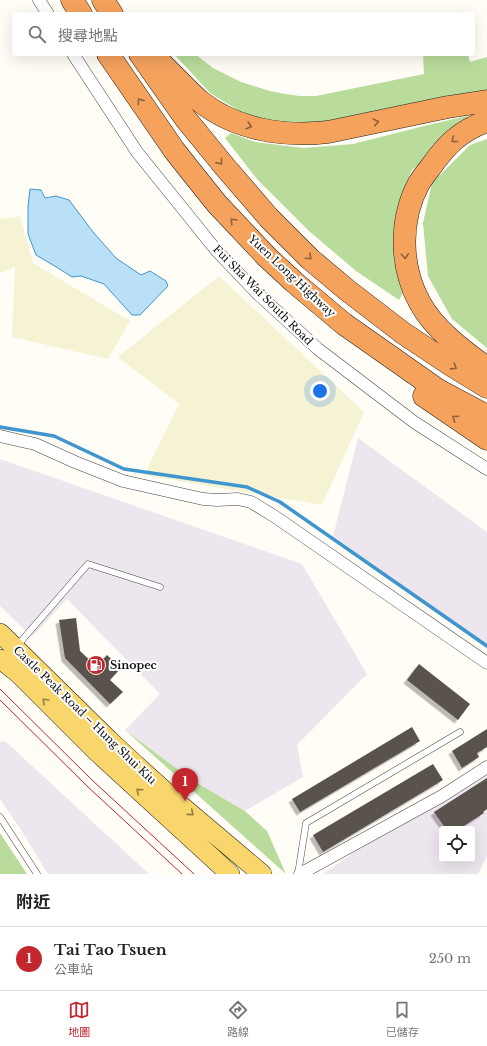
<!DOCTYPE html>
<html lang="zh-TW">
<head>
<meta charset="utf-8">
<style>
  :root { --surface:#fff; --page:#f2f2f2; --text:#222; --muted:#767676; --line:#e0e0e0; --accent:#c4262e }
  body { margin:0; font-family:"Libre Baskerville","Noto Sans TC",serif; background:var(--page); color:var(--text) }
  .controls { position:absolute; right:12px; bottom:12px; display:grid; overflow:hidden; border-radius:4px; box-shadow:0 4px 16px #0002 }
  .controls button { width:36px; height:36px; display:grid; place-items:center; padding:0; border:0; border-bottom:1px solid var(--line); background:var(--surface); color:var(--text); font:20px sans-serif }
  .you { position:absolute; left:320px; top:391px; width:14px; height:14px; margin:-10px; border:3px solid #fff; border-radius:50%; background:#1a73e8; box-shadow:0 0 0 6px #1a73e833 }
  .badge { display:grid; place-items:center; width:26px; height:26px; border-radius:50%; background:var(--accent); color:#fff; font-size:13px; font-weight:700 }
  .pin { position:absolute; translate:-50% -33px; filter:drop-shadow(0 1px 2px #0008) }
  .pin::after { content:''; position:absolute; top:21px; width:14px; height:12px; background:inherit; clip-path:polygon(0 0,100% 0,50% 100%) }
  .list { margin:0; padding:0; list-style:none }
  h2 { display:flex; justify-content:space-between; align-items:center; height:52px; margin:0; padding:0 16px; font-size:17px }
  h2 small { font-size:13px; font-weight:400; color:var(--muted) }
  .list li { display:grid; grid-template-columns:26px 1fr auto; gap:12px; align-items:center; box-sizing:border-box; height:64px; padding:0 16px; border-top:1px solid var(--line) }
  .list b { display:block; font-size:15px; white-space:nowrap }
  .list p { margin:0; font-size:13px; white-space:nowrap; color:var(--muted) }
  .list em { font-size:13px; font-style:normal; color:var(--muted) }
  .icon { flex:none; width:22px; height:22px; fill:none; stroke:currentColor; stroke-width:2; stroke-linecap:round; stroke-linejoin:round }
  .map { position:relative; flex:none; width:487px; height:874px; overflow:hidden }
  .search { position:absolute; background:var(--surface); box-shadow:0 4px 16px #0002; left:12px; right:12px; top:12px; height:44px; display:flex; align-items:center; gap:10px; box-sizing:border-box; padding:0 14px; border-radius:4px; color:var(--muted); font-size:15px }
  .sheet { height:116px; background:var(--surface) }
  nav { display:flex; justify-content:space-around; align-items:center; box-sizing:border-box; height:56px; border-top:1px solid var(--line); background:var(--surface); font-size:11px; color:var(--muted) }
  nav a { display:grid; justify-items:center; gap:2px }
  nav .on { color:var(--accent) }
  .map>svg:first-child { display:block }
  .industrial { fill:#eee6ef; fill-rule:evenodd }
  .farmland { fill:#f6f3d4 }
  .forest { fill:#b9dc9c }
  .water { fill:#b9e0f7; stroke:#3f96cf }
  .lines { fill:none; stroke-linecap:round; stroke-linejoin:round }
  .stream { stroke:#3f96cf; stroke-width:3.5 }
  .building { fill:#5a524d; filter:url(#shadow) }
  .lane-casing { stroke:#444; stroke-width:7 }
  .street-casing { stroke:#444; stroke-width:13 }
  .primary-casing { stroke:#222; stroke-width:20 }
  .highway-casing { stroke:#222; stroke-width:23 }
  .lane { stroke:#fff; stroke-width:6 }
  .street { stroke:#fff; stroke-width:12 }
  .primary { stroke:#f9d66b; stroke-width:19 }
  .highway { stroke:#f5a25d; stroke-width:22 }
  .tram { stroke:#c4262e; stroke-width:1 }
  .oneway { stroke:#8e613b }
  .oneway2 { stroke:#917d42 }
  .labels { text-anchor:middle; dominant-baseline:central; stroke-width:4; stroke-linejoin:round; paint-order:stroke }
  .street-label { font-size:11px; fill:#111; stroke:#fff }
  .poi-label { font-size:11px; font-weight:bold; fill:#111; stroke:#fff; text-anchor:start }
</style>
</head>
<body>
<div class="map">
<svg width="487" height="874" viewBox="0 0 487 874">
  <defs>
    <filter id="shadow"><feDropShadow dx="-3.5" dy="3.5" stdDeviation="0" flood-color="#0004"/></filter>
  </defs>
  <rect width="100%" height="100%" fill="#fffdf5"/>
  <path class="industrial" d="M 358,438 L 487,532 L 487,649 L 333,536 Z
    M 0,459 L 302,564 L 367,674 L 297,745 L 303,777 L 245,811 L 192,780 L 125,730 L 160,694 L 67,599 L 32,637 L 0,606 Z
    M 5,741 L 149,874 L 48,874 L 23,833 L 0,799 L 0,742 Z
    M 487,773 L 487,856 L 478,874 L 323,874 L 366,844 ZM 442,829 L 472,829 L 472,859 L 442,859 Z"/>
  <path class="farmland" d="M 20,216 L 33,263 L 130,321 L 108,359 L 12,337 L 15,267 L 0,273 L 0,219 Z
    M 219,276 L 364,412 L 322,505 L 144,475 L 179,404 L 118,357 Z"/>
  <path class="forest" d="M 174,54 L 195,54 L 213,68 L 241,82 L 270,91 L 285,94 L 300,96 L 316,96 L 424,74 L 423,54 L 468,54 L 470,62 L 487,57 L 487,95 L 301,128 L 254,120 L 210,93 Z
    M 467,116 L 471,122 L 443,142 L 411,171 L 396,213 L 397,251 L 403,293 L 399,300 L 356,271 L 309,231 L 257,179 L 225,138 L 231,133 L 255,142 L 304,148 L 353,144 L 428,125 Z
    M 487,139 L 487,348 L 452,319 L 428,276 L 423,223 L 432,183 L 470,145 Z
    M 125,730 L 192,780 L 245,811 L 267,831 L 286,874 Z
    M 0,833 L 25,871 L 27,874 L 0,874 Z"/>
  <path class="water" d="M 30,189 L 41,190 L 45,198 L 56,196 L 69,200 L 93,232 L 116,258 L 141,275 L 150,271 L 166,281 L 168,286 L 140,315 L 132,315 L 104,284 L 81,276 L 72,277 L 58,268 L 36,255 L 28,234 L 28,207 Z"/>
  <g class="lines">
    <path class="stream" d="M 0,427 L 54,436 L 124,469 L 247,487 L 280,502 L 487,646"/>
  </g>
  <path class="building" d="M 76,618 L 80,651 L 96,666 L 107,655 L 121,668 L 110,680 L 123,692 L 110,704 L 65,658 L 59,620 Z
    M 419,664 L 470,704 L 458,720 L 407,680 Z
    M 412,727 L 420,741 L 300,812 L 292,799 Z
    M 487,729 L 487,747 L 477,753 L 479,757 L 462,768 L 452,751 Z
    M 433,764 L 443,780 L 323,852 L 313,835 Z
    M 487,778 L 487,809 L 483,812 L 484,813 L 459,829 L 446,829 L 434,812 Z"/>
  <g class="lines">
    <defs>
      <path id="lane" d="M 16,647 L 88,564 L 160,587
        M 0,817 L 37,874
        M 298,874 L 306,823 L 460,732"/>
      <path id="street" d="M 39,0 L 48,14
        M 73,54 L 137,152 L 216,250 L 257,293 L 318,349 L 414,422 L 487,469
        M 0,436 L 35,444 L 75,462 L 123,481 L 203,499 L 217,500 L 238,499 L 251,502 L 274,516 L 487,663
        M 300,874 L 442,796 L 487,767"/>
      <path id="primary" d="M 0,633 L 109,740 L 136,765 L 178,803 L 262,874
        M 0,659 L 19,674 L 97,752 L 230,874"/>
      <path id="highway" d="M 72,0 L 81,14
        M 103,0 L 112,14
        M 108,54 L 174,150 L 189,169 L 217,204 L 268,258 L 294,282 L 344,324 L 438,390 L 487,416
        M 140,54 L 185,118 L 225,167 L 269,218 L 310,259 L 347,290 L 403,333 L 451,365 L 487,387
        M 155,57 C 165,67 175,77 185,87 C 190,92 195,97 201,102 C 237,130 284,137 328,132 L 448,107 L 487,101
        M 487,121 C 460,131 446,145 430,168 C 426,173 422,178 419,183 C 399,220 400,267 420,303 C 434,329 463,351 487,368
        M 424,396 L 487,439"/>
    </defs>
    <use href="#lane" class="lane-casing"/>
    <use href="#street" class="street-casing"/>
    <use href="#primary" class="primary-casing"/>
    <use href="#highway" class="highway-casing"/>
    <use href="#lane" class="lane"/>
    <use href="#street" class="street"/>
    <use href="#primary" class="primary"/>
    <use href="#highway" class="highway"/>
    <path class="tram" d="M 0,689 L 92,780 L 194,874
      M 0,700 L 87,786 L 182,874"/>
  </g>
  <defs><path id="oneway-chevron" d="M-2-3.5L2.5 0L-2 3.5" fill="none" stroke-width="1.6" stroke-linecap="round" stroke-linejoin="round"/></defs>
  <g class="oneway">
    <use href="#oneway-chevron" transform="translate(140 101) rotate(-125)"/>
    <use href="#oneway-chevron" transform="translate(376 122) rotate(-12)"/>
    <use href="#oneway-chevron" transform="translate(249 126) rotate(17)"/>
    <use href="#oneway-chevron" transform="translate(454 140) rotate(141)"/>
    <use href="#oneway-chevron" transform="translate(220 162) rotate(51)"/>
    <use href="#oneway-chevron" transform="translate(233 221) rotate(-133)"/>
    <use href="#oneway-chevron" transform="translate(405 256) rotate(85)"/>
    <use href="#oneway-chevron" transform="translate(309 257) rotate(43)"/>
    <use href="#oneway-chevron" transform="translate(454 367) rotate(32)"/>
    <use href="#oneway-chevron" transform="translate(455 418) rotate(-145)"/>
  </g>
  <g class="oneway2">
    <use href="#oneway-chevron" transform="translate(45 701) rotate(-135)"/>
    <use href="#oneway-chevron" transform="translate(139 791) rotate(-138)"/>
    <use href="#oneway-chevron" transform="translate(191 813) rotate(40)"/>
  </g>
  <defs>
    <symbol id="fuel-disc" viewBox="-11 -11 22 22"><circle r="9.5" fill="#c4262e" stroke="#fff"/><path d="M-5.5-6h7V0h2V4h1.3V-2.5L3-4.5l.8-.8L6-3V5H2.5V1h-1V6h-7ZM-4.2-4.7v3.2H.2V-4.7Z" fill="#fff"/></symbol>
  </defs>
  <g fill-rule="evenodd">
    <use href="#fuel-disc" x="85" y="654" width="22" height="22"/>
  </g>
  <g class="labels">
    <g class="street-label">
      <text transform="translate(292 276) rotate(43)">Yuen Long Highway</text>
      <text transform="translate(263 295) rotate(45)">Fui Sha Wai South Road</text>
      <text transform="translate(85 715) rotate(44)">Castle Peak Road – Hung Shui Kiu</text>
    </g>
    <g class="poi-label">
      <text x="110" y="665">Sinopec</text>
    </g>
  </g>
</svg>
<div class="controls">
<button><svg class="icon" aria-label="locate" viewBox="0 0 24 24"><circle cx="12" cy="12" r="6"/><path d="M12 2v4M12 18v4M2 12h4M18 12h4"/></svg></button>
</div>
<div class="you"></div>
<div class="pin badge" style="left:185px;top:801px">1</div>
<div class="search"><svg class="icon" aria-label="search" viewBox="0 0 24 24"><circle cx="10" cy="10" r="6"/><path d="M15 15l6 6"/></svg>搜尋地點</div>
</div>
<section class="sheet">
<h2>附近<small></small></h2>
<ul class="list">
<li><span class="badge">1</span><div><b>Tai Tao Tsuen</b><p>公車站</p></div><em>250 m</em></li>
</ul>
</section>
<nav>
<a class="on"><svg class="icon" aria-label="map" viewBox="0 0 24 24"><path d="M3 6l6-2 6 2 6-2v14l-6 2-6-2-6 2zM9 4v14M15 6v14"/></svg>地圖</a>
<a><svg class="icon" aria-label="directions" viewBox="0 0 24 24"><path d="M12 3l9 9-9 9-9-9zM9 14v-3h6M13 9l2 2-2 2"/></svg>路線</a>
<a><svg class="icon" aria-label="saved" viewBox="0 0 24 24"><path d="M7 4h10v16l-5-4-5 4z"/></svg>已儲存</a>
</nav>
</body>
</html>
